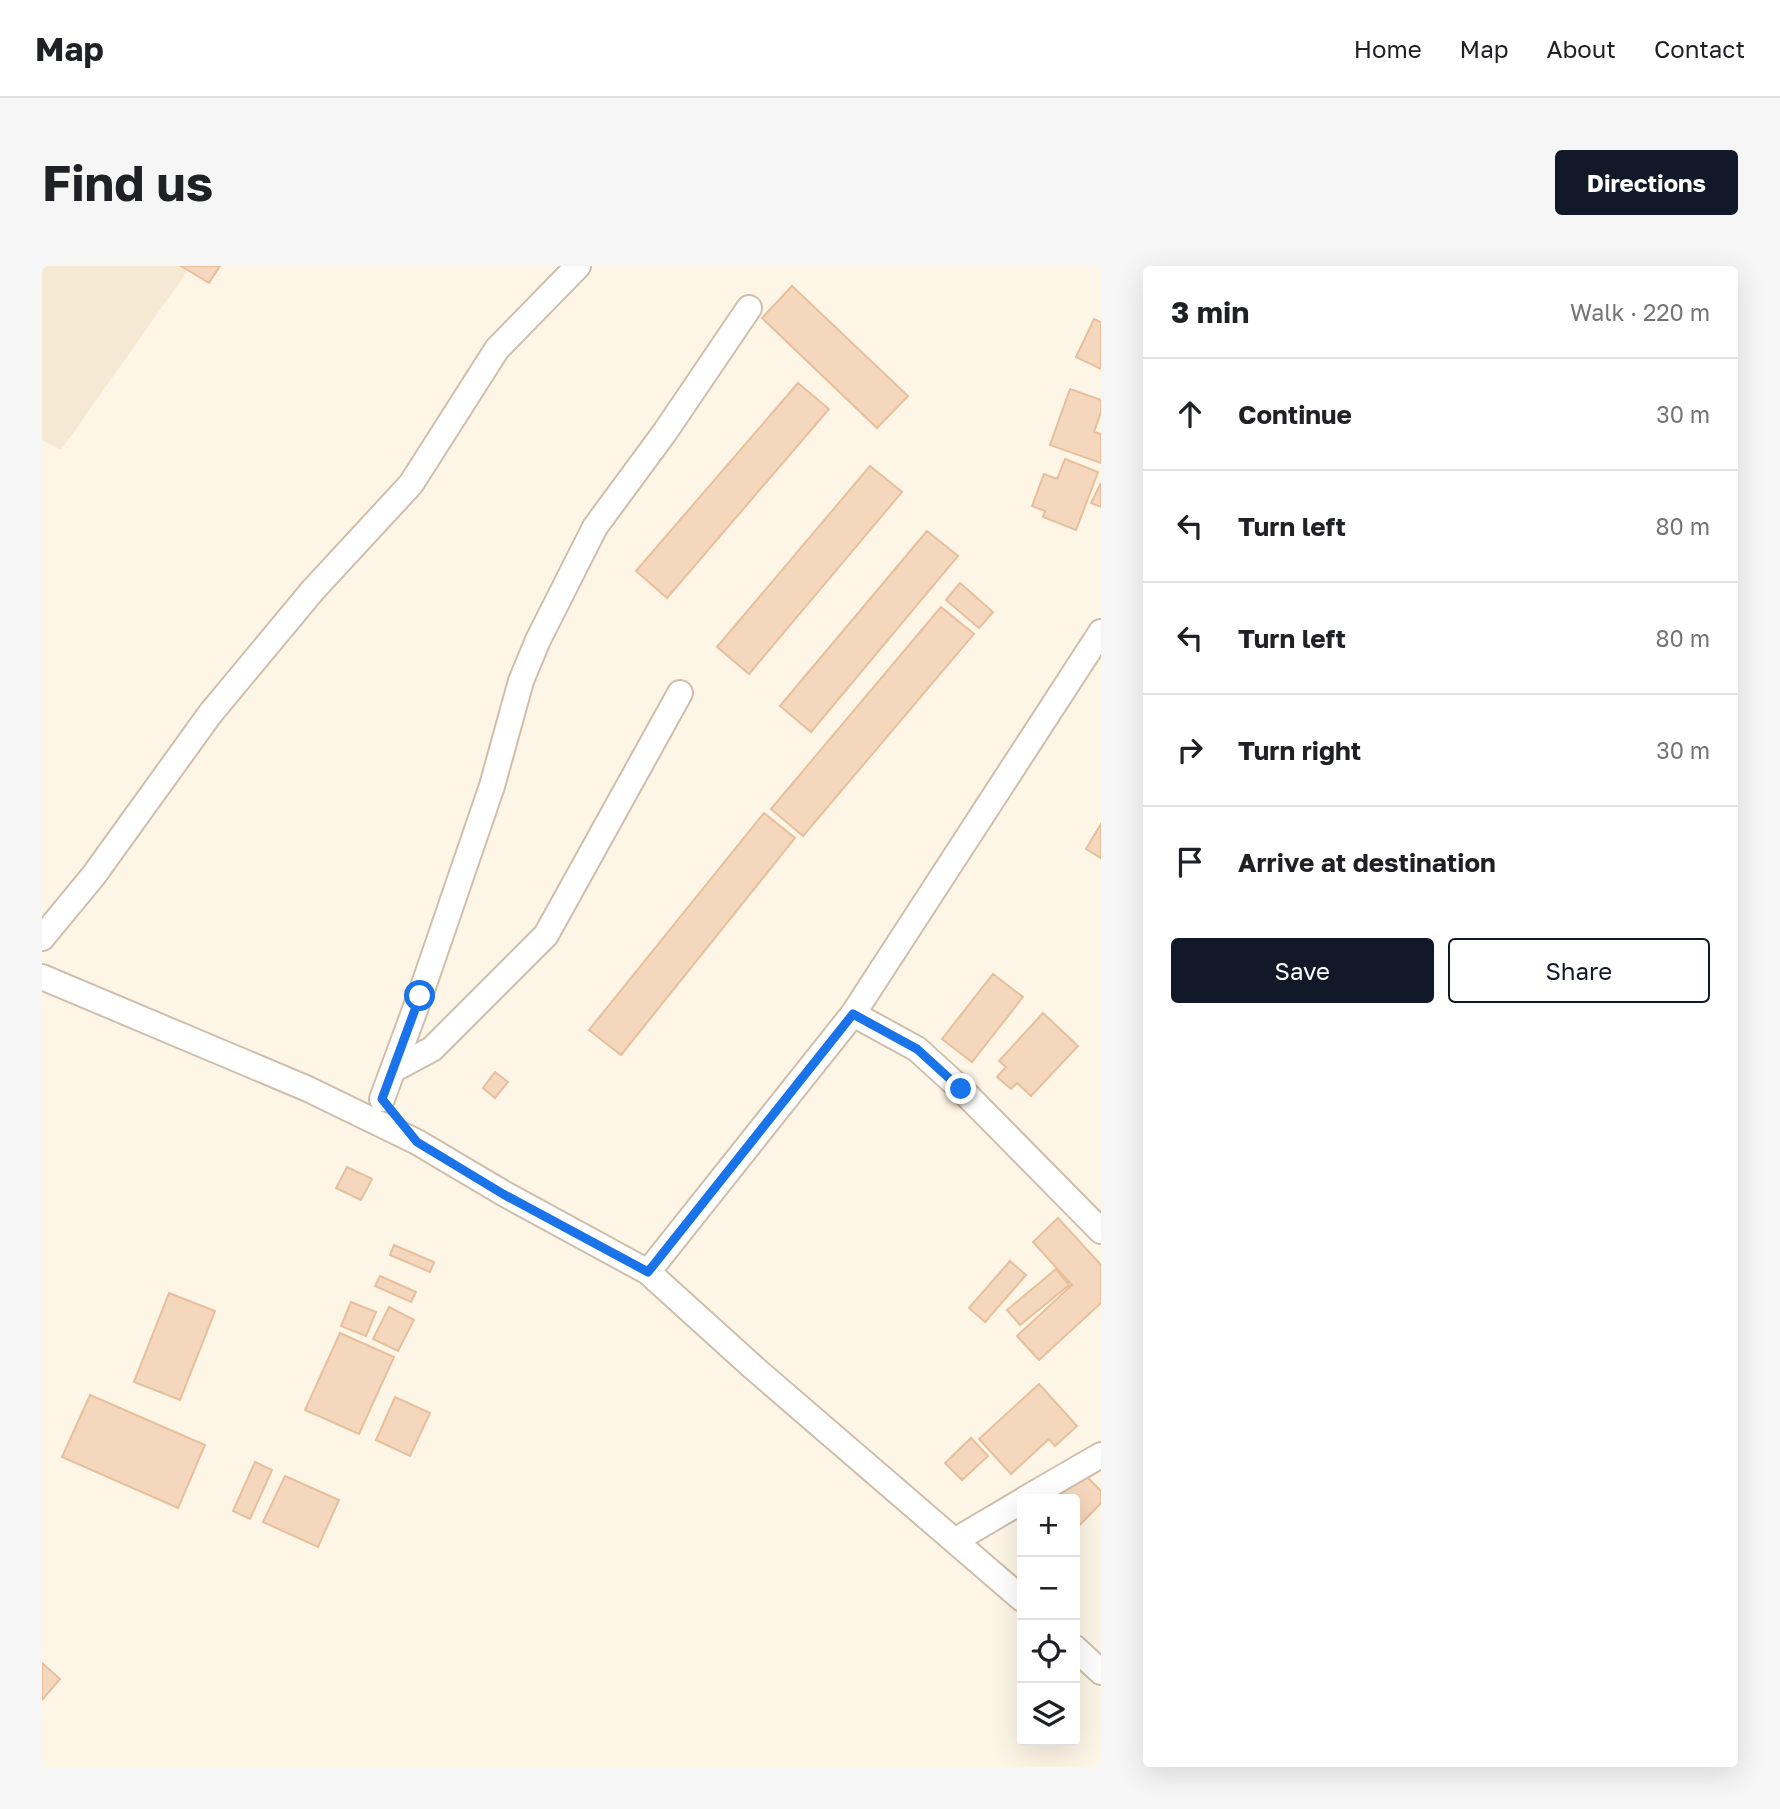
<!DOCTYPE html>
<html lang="en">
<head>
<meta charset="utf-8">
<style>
  :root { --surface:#fff; --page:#f6f6f6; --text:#202124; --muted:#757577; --line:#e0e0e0; --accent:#111827 }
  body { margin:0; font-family:"Golos Text",sans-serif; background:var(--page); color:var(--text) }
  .controls { position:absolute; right:21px; bottom:21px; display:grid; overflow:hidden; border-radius:7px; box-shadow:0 7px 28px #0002 }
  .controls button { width:63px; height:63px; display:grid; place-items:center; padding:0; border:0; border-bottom:2px solid var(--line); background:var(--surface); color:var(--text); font:35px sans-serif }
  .stop { position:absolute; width:21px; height:21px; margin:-16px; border:5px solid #1a73e8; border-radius:50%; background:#fff }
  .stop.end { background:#1a73e8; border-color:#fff; box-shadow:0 2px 7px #0008 }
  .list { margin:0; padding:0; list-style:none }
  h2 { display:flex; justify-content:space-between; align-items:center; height:91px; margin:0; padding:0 28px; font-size:30px }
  h2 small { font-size:23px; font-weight:400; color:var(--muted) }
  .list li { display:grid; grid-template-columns:46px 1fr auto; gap:21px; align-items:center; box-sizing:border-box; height:112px; padding:0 28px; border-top:2px solid var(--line) }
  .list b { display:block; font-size:26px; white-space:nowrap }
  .list em { font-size:23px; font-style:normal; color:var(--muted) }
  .actions { display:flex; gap:14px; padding:21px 28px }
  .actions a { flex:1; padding:16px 0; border:2px solid var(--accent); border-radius:7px; text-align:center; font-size:24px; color:var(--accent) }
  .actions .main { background:var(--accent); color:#fff }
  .icon { flex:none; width:38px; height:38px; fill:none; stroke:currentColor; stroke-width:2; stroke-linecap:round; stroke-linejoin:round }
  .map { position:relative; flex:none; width:1059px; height:1501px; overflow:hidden; border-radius:7px }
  header { display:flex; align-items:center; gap:42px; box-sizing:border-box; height:98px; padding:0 35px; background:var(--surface); border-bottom:2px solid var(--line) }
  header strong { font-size:33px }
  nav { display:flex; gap:38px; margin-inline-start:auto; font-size:24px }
  .intro { display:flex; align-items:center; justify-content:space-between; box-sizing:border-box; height:168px; padding:0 42px }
  h1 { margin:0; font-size:49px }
  .button { padding:18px 32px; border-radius:7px; background:var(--accent); color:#fff; font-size:24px; font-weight:700 }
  main { display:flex; gap:42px; padding:0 42px }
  aside { flex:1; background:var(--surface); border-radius:7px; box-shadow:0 7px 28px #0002 }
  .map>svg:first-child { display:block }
  .residential { fill:#f5e9d4 }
  .building { fill:#f4d7bc; stroke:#e7bf9c; stroke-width:2 }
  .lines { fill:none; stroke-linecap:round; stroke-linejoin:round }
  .minor-casing { stroke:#d0beab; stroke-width:28 }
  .minor { stroke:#fff; stroke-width:24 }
  .route { stroke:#1a73e8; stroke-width:9 }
</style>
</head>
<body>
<header>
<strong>Map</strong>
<nav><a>Home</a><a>Map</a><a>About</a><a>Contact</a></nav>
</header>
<div class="intro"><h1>Find us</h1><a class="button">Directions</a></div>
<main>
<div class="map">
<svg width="1059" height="1501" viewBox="0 0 1059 1501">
  <rect width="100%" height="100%" fill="#fdf6e6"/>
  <path class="residential" d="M 0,0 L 149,0 L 19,184 L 0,174 Z"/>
  <path class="building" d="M 139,0 L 178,0 L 167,17 Z
    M 750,20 L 866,130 L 835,162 L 720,52 Z
    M 1052,53 L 1059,56 L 1059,103 L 1034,91 Z
    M 756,117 L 787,143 L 625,332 L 594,305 Z
    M 1028,123 L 1059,134 L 1059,146 L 1052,166 L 1059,168 L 1059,197 L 1008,179 Z
    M 1023,193 L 1056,206 L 1034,264 L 1001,251 L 1003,245 L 990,240 L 1002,208 L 1015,213 Z
    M 828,200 L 860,226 L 707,408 L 675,381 Z
    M 1059,217 L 1059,241 L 1049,237 Z
    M 885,265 L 916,290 L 769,466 L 738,440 Z
    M 918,317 L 951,346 L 937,362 L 904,334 Z
    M 899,341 L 932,368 L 761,570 L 729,543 Z
    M 722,547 L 753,572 L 579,789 L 547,764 Z
    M 1059,558 L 1059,592 L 1044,583 Z
    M 951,708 L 981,731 L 930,796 L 900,773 Z
    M 1001,747 L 1036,780 L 989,830 L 975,817 L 969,823 L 955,811 L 964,801 L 957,795 Z
    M 453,806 L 466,816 L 453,832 L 441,822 Z
    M 305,901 L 330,913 L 319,934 L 294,922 Z
    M 1016,952 L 1059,999 L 1059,1037 L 997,1094 L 975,1070 L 1030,1019 L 991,976 Z
    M 352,979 L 392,996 L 388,1006 L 348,989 Z
    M 968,995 L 984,1009 L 943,1056 L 927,1042 Z
    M 1014,1003 L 1027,1019 L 978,1059 L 965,1044 Z
    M 338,1010 L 374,1026 L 369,1036 L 333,1020 Z
    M 127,1027 L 173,1045 L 138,1134 L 92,1116 Z
    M 309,1036 L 334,1046 L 324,1070 L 299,1060 Z
    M 347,1041 L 372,1054 L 356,1085 L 331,1073 Z
    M 298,1067 L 352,1091 L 317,1168 L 263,1144 Z
    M 997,1118 L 1035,1160 L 1013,1180 L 1007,1173 L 969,1208 L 937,1173 Z
    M 48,1129 L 163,1179 L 136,1242 L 20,1191 Z
    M 353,1131 L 388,1147 L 368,1190 L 334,1174 Z
    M 929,1172 L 946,1190 L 920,1214 L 903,1197 Z
    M 213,1196 L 230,1204 L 208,1253 L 191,1245 Z
    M 1041,1207 L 1059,1225 L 1059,1237 L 1033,1264 L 1033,1233 L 1015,1233 Z
    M 243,1210 L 297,1234 L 276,1281 L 221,1256 Z
    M 0,1397 L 18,1413 L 0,1434 Z"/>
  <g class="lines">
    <defs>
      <path id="minor" d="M 0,672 L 52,609 L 168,448 L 271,324 L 369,218 L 455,83 L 536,0
        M 0,711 L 266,823 L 375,876 L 461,927 L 606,1006 L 712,1102 L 980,1333
        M 811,748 L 875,783 L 919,823 L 1059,965
        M 351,804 L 390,783 L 504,669 L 638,427
        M 340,833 L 378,730 L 450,520 L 479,415 L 496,374 L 553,261 L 623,166 L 707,42
        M 606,1006 L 811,748 L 1059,366
        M 983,1233 L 1059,1189
        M 914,1274 L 980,1235
        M 1033,1382 L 1059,1406"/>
    </defs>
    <use href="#minor" class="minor-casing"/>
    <use href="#minor" class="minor"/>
  </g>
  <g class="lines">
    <path class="route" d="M 378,730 L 340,833 L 375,876 L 461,928 L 606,1006 L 811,748 L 875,783 L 919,823"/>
  </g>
</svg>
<div class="controls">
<button>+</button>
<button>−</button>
<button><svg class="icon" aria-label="locate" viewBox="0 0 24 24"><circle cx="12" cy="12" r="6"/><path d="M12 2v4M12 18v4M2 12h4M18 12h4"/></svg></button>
<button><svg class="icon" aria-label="layers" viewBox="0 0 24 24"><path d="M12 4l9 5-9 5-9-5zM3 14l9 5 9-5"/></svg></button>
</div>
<div class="stop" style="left:378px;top:730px"></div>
<div class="stop end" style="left:919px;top:823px"></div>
</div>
<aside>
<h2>3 min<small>Walk · 220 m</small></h2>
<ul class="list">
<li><svg class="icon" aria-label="ahead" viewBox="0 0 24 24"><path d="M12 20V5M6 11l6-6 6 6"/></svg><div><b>Continue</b></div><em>30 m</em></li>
<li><svg class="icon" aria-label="left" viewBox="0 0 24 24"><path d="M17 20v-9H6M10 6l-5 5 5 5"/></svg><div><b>Turn left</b></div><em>80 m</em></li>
<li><svg class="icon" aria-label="left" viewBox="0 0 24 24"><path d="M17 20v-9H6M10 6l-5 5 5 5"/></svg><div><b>Turn left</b></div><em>80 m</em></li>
<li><svg class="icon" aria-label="right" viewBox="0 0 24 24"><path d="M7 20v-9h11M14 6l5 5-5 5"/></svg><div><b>Turn right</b></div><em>30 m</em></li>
<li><svg class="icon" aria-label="arrive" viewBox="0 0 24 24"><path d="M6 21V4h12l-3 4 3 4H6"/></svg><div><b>Arrive at destination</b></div></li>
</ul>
<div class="actions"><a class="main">Save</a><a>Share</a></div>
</aside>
</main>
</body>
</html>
